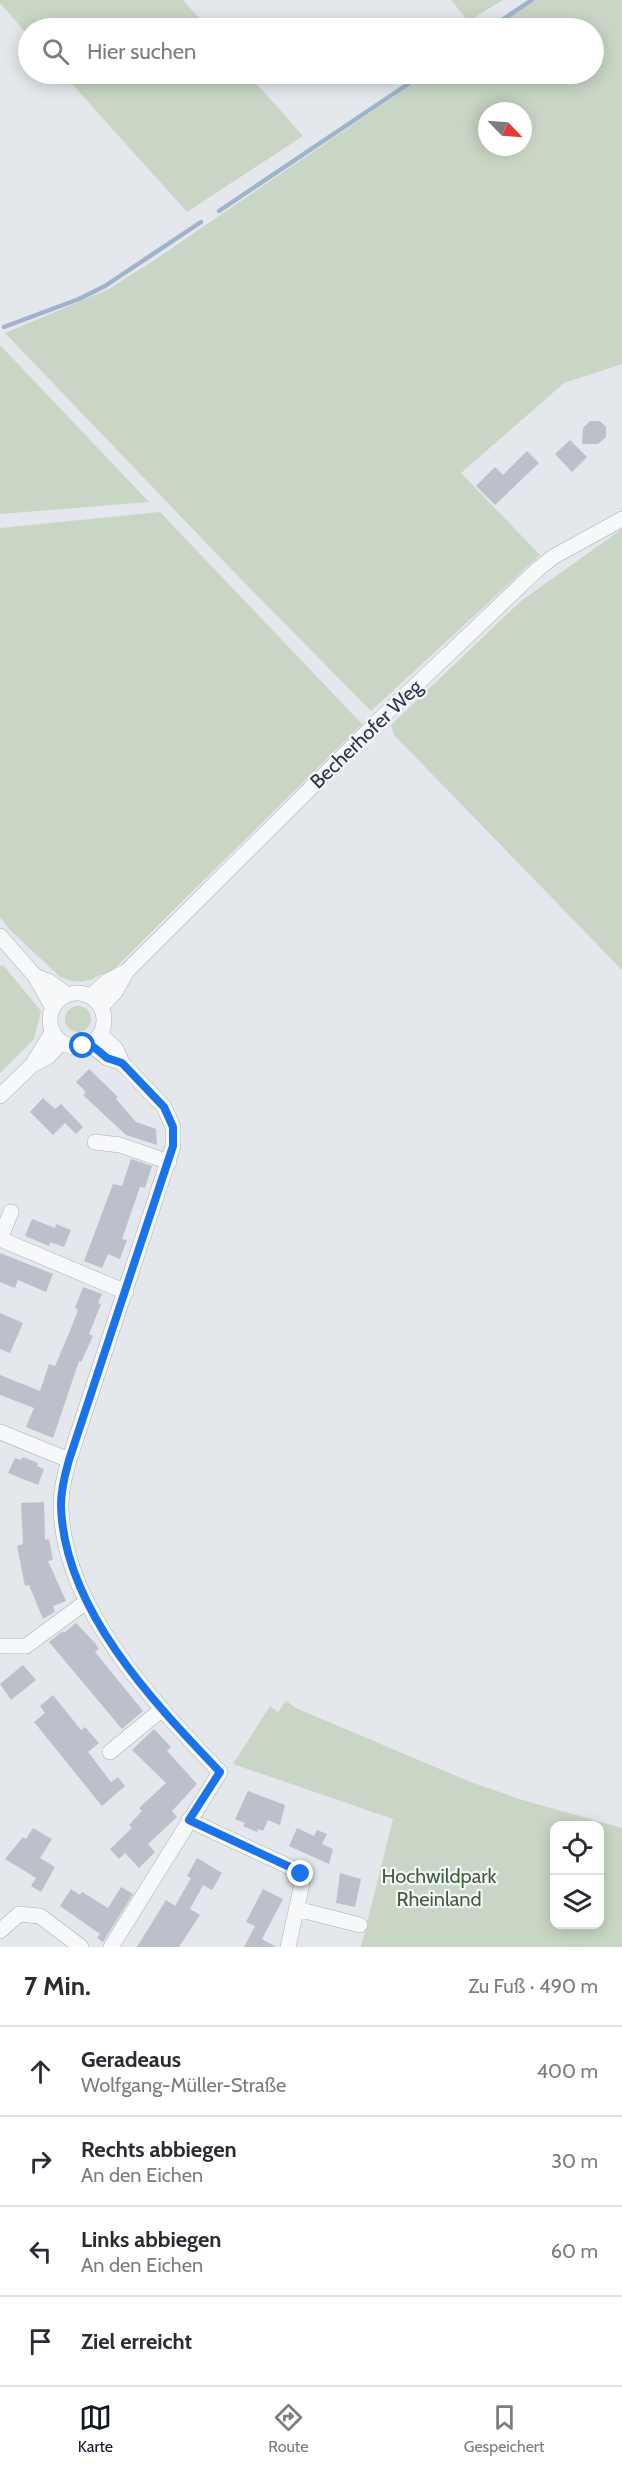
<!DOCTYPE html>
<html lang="de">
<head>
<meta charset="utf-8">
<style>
  :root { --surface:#fff; --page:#f7f7f7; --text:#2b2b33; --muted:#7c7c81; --line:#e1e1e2; --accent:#111827 }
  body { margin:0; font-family:Cabin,sans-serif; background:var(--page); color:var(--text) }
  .controls { position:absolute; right:18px; bottom:18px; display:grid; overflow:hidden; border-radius:12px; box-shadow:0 3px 15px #0003 }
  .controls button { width:54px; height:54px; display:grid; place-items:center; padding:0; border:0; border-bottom:2px solid var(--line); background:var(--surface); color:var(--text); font:30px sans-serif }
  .compass { position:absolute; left:478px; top:102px; width:54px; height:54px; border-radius:50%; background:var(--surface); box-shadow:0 3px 15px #0003; rotate:115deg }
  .stop { position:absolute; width:18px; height:18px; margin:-14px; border:4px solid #1a73e8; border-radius:50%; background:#fff }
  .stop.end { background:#1a73e8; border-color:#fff; box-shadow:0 2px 6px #0008 }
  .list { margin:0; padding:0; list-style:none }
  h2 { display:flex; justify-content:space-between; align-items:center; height:78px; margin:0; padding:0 24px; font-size:26px }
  h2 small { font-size:20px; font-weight:400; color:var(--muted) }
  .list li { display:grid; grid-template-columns:39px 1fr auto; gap:18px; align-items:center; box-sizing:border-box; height:90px; padding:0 24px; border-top:2px solid var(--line) }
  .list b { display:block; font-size:22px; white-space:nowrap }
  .list p { margin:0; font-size:20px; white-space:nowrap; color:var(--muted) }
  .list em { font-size:20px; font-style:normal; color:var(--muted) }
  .icon { flex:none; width:33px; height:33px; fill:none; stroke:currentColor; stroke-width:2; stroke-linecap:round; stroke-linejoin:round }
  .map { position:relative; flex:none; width:622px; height:1947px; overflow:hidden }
  .search { position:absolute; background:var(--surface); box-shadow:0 3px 15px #0003; left:18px; right:18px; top:18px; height:66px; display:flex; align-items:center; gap:15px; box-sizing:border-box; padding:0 21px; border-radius:33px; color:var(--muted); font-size:22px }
  .sheet { height:438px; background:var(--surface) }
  nav { display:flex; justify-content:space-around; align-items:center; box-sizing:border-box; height:84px; border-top:2px solid var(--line); background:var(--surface); font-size:16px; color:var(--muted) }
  nav a { display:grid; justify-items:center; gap:3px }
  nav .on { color:var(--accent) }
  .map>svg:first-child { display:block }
  .green { fill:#c9d6c5; fill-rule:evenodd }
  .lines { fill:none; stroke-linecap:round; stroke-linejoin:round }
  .stream { stroke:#9fb4cc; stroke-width:4.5 }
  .building { fill:#bbc0ca }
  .minor-casing { stroke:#a9aeb7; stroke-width:16 }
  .minor { stroke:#f7f8fa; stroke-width:15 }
  .route { stroke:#1a73e8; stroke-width:8 }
  .labels { text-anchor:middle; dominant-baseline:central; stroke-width:4.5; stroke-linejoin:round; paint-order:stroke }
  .street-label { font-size:20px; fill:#2b3445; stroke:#f4f6f9 }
  .park-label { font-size:20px; fill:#3f6138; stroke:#f4f6f9 }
</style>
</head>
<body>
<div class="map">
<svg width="622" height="1947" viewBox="0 0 622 1947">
  <rect width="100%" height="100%" fill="#e4e7ec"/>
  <path class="green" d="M 0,0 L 183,0 L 208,28 L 28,28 L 28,35 L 0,3 Z
    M 451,0 L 503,0 L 468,21 Z
    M 536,0 L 622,0 L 622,364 L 564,383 L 461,473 L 540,555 L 371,711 L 233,571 L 5,333 L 107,290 L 153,261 L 427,74 L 594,74 L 594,28 L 493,28 ZM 487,111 L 523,111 L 523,147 L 487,147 Z
    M 63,74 L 248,74 L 303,136 L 187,212 Z
    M 0,345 L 149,502 L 0,514 Z
    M 160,512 L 362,724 L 106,977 L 102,974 C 86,983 78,984 60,977 L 9,929 L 0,917 L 0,528 Z
    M 622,529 L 622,970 L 394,735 L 391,725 L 521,601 Z
    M 3,965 L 41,1011 L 34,1039 L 0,1073 L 0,966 Z
    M65 1019a13 13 0 1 1 26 0a13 13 0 1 1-26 0Z
    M 286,1701 L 296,1708 L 468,1781 L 519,1799 L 622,1828 L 622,1947 L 361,1947 L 393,1819 L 233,1764 L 270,1706 L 278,1712 ZM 554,1826 L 600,1826 L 600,1924 L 554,1924 Z"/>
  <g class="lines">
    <path class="stream" d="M 490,28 L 532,0
      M 219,211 L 423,74
      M 4,327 L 79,299 L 105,286 L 201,222"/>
  </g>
  <path class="building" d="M 590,421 L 600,421 L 606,427 L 606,437 L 598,444 L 582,444 L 583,428 Z
    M 570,440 L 587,457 L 572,472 L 555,454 Z
    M 527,451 L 539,463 L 495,505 L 476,486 L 495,467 L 503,475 Z
    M 89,1069 L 118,1097 L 116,1099 L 136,1122 L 156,1129 L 157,1145 L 126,1135 L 83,1095 L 86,1092 L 76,1082 Z
    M 43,1098 L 55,1109 L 61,1104 L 83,1127 L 76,1134 L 65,1123 L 53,1135 L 30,1112 Z
    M 131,1159 L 152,1166 L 145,1188 L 140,1187 L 122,1239 L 127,1240 L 120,1259 L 108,1254 L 102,1268 L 84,1261 L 113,1184 L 122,1186 Z
    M 32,1219 L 55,1228 L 56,1224 L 71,1230 L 64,1247 L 50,1242 L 49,1246 L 25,1236 Z
    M 0,1253 L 53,1274 L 46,1292 L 18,1280 L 15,1288 L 0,1282 Z
    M 83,1287 L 102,1294 L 98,1303 L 101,1304 L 89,1334 L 93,1336 L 81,1362 L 79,1361 L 53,1438 L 26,1427 L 34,1408 L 0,1395 L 0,1375 L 40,1391 L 49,1364 L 55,1366 L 70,1331 L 78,1310 L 75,1308 Z
    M 0,1313 L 23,1323 L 10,1353 L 0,1349 Z
    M 23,1457 L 38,1463 L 37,1466 L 44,1469 L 38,1485 L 8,1473 L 15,1458 L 21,1460 Z
    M 44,1502 L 45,1540 L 49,1539 L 53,1560 L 48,1561 L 66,1601 L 53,1606 L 55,1612 L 43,1619 L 29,1585 L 25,1586 L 17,1546 L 23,1544 L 21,1503 Z
    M 76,1623 L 95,1643 L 99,1649 L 95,1652 L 143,1711 L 122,1729 L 49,1642 L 63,1631 L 64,1633 Z
    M 23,1665 L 36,1680 L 11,1700 L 0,1684 Z
    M 53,1695 L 81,1730 L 85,1727 L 99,1743 L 88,1752 L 111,1782 L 118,1777 L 125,1786 L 102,1806 L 34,1722 L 45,1713 L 40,1706 Z
    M 154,1729 L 171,1747 L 167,1751 L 197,1784 L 172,1811 L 177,1817 L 148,1844 L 155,1852 L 139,1868 L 125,1853 L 119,1859 L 110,1849 L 132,1828 L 129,1825 L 142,1811 L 139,1808 L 166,1783 L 132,1750 Z
    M 248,1791 L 285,1805 L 280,1825 L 268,1820 L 263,1831 L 258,1829 L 257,1832 L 243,1826 L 245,1823 L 235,1819 Z
    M 33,1828 L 52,1839 L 40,1858 L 55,1867 L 41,1892 L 31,1886 L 36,1878 L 5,1859 L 23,1837 L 26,1839 Z
    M 297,1828 L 314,1836 L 317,1830 L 327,1834 L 322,1844 L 333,1849 L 329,1864 L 289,1846 Z
    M 197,1858 L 222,1873 L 212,1890 L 203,1885 L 190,1909 L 200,1915 L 179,1947 L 137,1947 L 166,1900 L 175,1906 L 191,1878 L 187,1876 Z
    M 340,1873 L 361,1879 L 355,1907 L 336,1903 Z
    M 121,1887 L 133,1894 L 103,1942 L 97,1938 L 100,1934 L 60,1906 L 71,1889 L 80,1895 L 82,1892 L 108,1908 Z
    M 263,1889 L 283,1899 L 262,1939 L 276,1947 L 244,1947 L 255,1926 L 246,1922 Z"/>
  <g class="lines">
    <defs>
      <path id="minor" d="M 0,936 L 35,976 L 53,1008
        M 35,976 L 50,982 L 67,995
        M50 1020a27 27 0 1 1 54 0a27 27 0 1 1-54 0Z
        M 91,996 L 106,982 L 127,971 L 376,723 L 538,569 L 553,557 L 622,519
        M 101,1007 L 116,991 L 127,971
        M 100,1034 L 116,1049 L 122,1063 L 164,1107 L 173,1127 L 173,1146 L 69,1460 C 65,1474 61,1489 61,1504 C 61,1606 154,1703 220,1772 L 111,1947
        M 90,1044 L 107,1058 L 122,1063
        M 32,1065 L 53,1031
        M 0,1096 L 32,1065 L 49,1056 L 62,1042
        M 95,1142 L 120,1145 L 169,1162
        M 0,1239 L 126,1292
        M 0,1239 L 11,1212
        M 0,1432 L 69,1460
        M 3,1646 L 26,1646 L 86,1602
        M 110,1752 L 161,1710
        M 189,1820 L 292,1868 L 301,1874 L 302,1884 L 288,1947
        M 297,1909 L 360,1925
        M 0,1931 L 19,1914 L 40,1916 L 81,1947"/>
    </defs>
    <use href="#minor" class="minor-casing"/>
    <use href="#minor" class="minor"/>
  </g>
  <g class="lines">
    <path class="route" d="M 83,1046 L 90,1044 L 107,1058 L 122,1063 L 164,1107 L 173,1127 L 173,1146 L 69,1460 C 65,1474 61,1490 61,1505 C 63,1608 153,1702 220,1772 L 189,1820 L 292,1868 L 301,1874"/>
  </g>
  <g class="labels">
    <g class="street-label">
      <text transform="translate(366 734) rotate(-44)">Becherhofer Weg</text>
    </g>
    <g class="park-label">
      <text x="439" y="1876">Hochwildpark<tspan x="439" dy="23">Rheinland</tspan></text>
    </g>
  </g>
</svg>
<div class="controls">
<button><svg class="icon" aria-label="locate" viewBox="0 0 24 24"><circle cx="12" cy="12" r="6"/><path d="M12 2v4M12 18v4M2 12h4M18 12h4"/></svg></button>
<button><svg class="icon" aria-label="layers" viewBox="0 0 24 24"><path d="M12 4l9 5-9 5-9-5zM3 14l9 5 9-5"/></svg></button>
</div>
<svg class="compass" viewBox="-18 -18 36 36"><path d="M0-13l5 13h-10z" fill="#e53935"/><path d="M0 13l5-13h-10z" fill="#7c7c81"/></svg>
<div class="stop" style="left:83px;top:1046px"></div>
<div class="stop end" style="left:301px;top:1874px"></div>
<div class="search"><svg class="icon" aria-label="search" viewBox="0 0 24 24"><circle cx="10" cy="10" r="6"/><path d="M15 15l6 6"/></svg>Hier suchen</div>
</div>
<section class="sheet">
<h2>7 Min.<small>Zu Fuß · 490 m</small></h2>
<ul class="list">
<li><svg class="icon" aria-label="ahead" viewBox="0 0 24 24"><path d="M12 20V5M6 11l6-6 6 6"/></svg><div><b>Geradeaus</b><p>Wolfgang-Müller-Straße</p></div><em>400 m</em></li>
<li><svg class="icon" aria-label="right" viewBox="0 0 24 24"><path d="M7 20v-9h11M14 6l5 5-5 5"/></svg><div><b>Rechts abbiegen</b><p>An den Eichen</p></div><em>30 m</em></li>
<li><svg class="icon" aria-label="left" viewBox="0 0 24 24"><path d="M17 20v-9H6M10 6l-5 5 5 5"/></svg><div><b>Links abbiegen</b><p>An den Eichen</p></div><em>60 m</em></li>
<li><svg class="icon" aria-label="arrive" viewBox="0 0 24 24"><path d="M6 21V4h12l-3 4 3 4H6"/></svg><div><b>Ziel erreicht</b></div></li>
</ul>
</section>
<nav>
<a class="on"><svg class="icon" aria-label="map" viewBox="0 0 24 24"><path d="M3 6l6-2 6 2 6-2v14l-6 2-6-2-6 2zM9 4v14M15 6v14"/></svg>Karte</a>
<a><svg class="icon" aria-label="directions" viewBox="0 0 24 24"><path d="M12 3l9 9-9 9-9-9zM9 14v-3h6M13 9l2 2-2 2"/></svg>Route</a>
<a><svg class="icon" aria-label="saved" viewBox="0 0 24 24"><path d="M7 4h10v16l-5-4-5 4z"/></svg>Gespeichert</a>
</nav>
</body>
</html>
